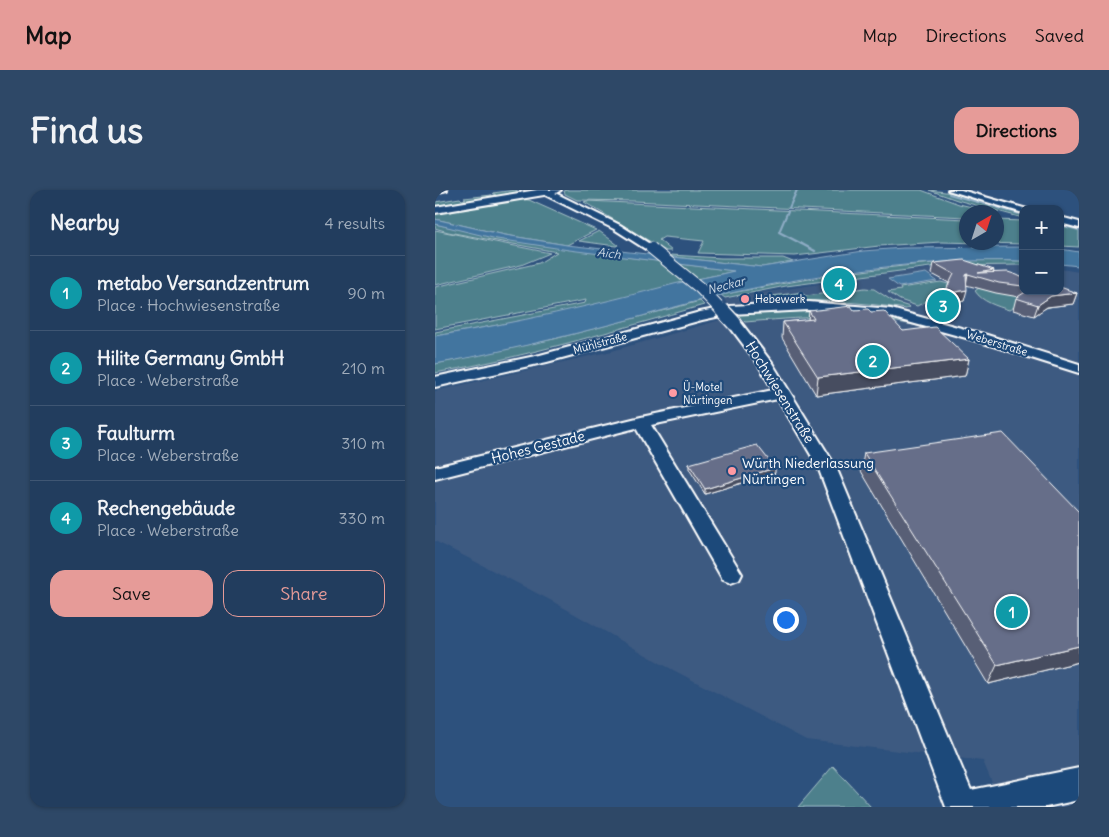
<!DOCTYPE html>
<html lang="en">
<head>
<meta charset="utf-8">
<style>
  :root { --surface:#223d5e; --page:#2e4867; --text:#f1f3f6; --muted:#a2aebc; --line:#3f5673; --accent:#e69b98 }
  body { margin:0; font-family:Delius,sans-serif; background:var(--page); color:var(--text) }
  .controls { position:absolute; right:15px; top:15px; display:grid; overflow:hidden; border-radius:10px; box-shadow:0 1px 4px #0004 }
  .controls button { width:45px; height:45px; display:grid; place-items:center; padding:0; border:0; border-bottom:1px solid var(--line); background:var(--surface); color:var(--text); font:25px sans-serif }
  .compass { position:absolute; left:524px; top:15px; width:45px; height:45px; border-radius:50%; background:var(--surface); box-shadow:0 1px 4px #0004; rotate:39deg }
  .you { position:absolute; left:350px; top:429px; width:18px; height:18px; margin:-12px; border:4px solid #fff; border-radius:50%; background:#1a73e8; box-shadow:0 0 0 8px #1a73e833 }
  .badge { display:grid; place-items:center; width:32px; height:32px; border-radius:50%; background:var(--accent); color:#fff; font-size:16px; font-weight:700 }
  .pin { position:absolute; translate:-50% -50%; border:2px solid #fff; box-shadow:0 1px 5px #0006 }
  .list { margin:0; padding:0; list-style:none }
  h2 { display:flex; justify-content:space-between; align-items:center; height:65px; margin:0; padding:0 20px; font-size:21px }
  h2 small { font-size:16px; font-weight:400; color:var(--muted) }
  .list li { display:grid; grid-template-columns:32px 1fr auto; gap:15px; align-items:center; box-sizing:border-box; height:75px; padding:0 20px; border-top:1px solid var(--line) }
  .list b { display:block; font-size:19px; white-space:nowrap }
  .list p { margin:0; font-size:16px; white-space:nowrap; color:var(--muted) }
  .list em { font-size:16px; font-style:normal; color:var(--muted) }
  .actions { display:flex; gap:10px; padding:15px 20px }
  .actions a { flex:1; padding:11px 0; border:1px solid var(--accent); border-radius:15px; text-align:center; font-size:18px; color:var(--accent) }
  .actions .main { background:var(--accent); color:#111 }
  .map { position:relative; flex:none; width:644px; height:617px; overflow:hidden; border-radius:15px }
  header { display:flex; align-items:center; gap:30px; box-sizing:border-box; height:70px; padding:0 25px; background:var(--accent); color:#111 }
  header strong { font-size:24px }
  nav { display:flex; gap:28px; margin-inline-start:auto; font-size:18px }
  .intro { display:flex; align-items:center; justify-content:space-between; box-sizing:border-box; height:120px; padding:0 30px }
  h1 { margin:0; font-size:35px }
  .button { padding:12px 22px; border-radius:15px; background:var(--accent); color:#111; font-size:18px; font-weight:700 }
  main { display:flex; gap:30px; padding:0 30px }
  aside { flex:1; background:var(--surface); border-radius:15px; box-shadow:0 1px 4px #0004 }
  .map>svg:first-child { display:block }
  .built { fill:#3e5a81 }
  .green { fill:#4e808c; stroke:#a6c0c6 }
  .water { fill:#43749f; stroke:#8eacc5 }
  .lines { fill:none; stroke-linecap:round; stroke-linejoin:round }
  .stream-far1 { stroke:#8eacc5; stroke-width:2 }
  .stream { stroke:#8eacc5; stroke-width:2.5 }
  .minor-casing { stroke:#fff; stroke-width:4 }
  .major-casing { stroke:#fff; stroke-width:4 }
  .minor { fill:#1f4a7a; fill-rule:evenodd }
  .major { fill:#1f4a7a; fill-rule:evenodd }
  .minor-bridge-far1-casing { stroke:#fff; stroke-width:13; stroke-linecap:butt }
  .minor-bridge-casing { stroke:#fff; stroke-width:17; stroke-linecap:butt }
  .minor-bridge-far1 { stroke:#1f4a7a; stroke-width:11 }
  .minor-bridge { stroke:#1f4a7a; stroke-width:14 }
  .wall { fill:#585f76; stroke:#fff }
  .shaded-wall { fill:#474d60; stroke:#fff }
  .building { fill:#666e89; stroke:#fff }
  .poi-dot { fill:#ff9aa2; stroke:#1f4a7a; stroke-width:2 }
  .labels { text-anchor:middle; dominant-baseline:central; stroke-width:4.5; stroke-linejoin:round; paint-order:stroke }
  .far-poi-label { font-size:11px; fill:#fff; stroke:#1f4a7a; text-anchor:start }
  .far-street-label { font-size:11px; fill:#fff; stroke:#1f4a7a }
  .far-water-label { font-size:12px; font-style:italic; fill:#d0dce7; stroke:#1f4a7a }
  .street-label { font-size:14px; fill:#fff; stroke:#1f4a7a }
  .poi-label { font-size:14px; fill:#fff; stroke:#1f4a7a; text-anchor:start }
</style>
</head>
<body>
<header>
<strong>Map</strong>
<nav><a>Map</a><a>Directions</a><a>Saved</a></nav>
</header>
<div class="intro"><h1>Find us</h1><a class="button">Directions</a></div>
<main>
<aside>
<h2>Nearby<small>4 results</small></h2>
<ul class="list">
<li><span class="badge" style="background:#0f9aa8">1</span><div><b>metabo Versandzentrum</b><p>Place · Hochwiesenstraße</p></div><em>90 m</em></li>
<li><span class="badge" style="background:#0f9aa8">2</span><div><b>Hilite Germany GmbH</b><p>Place · Weberstraße</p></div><em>210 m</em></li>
<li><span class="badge" style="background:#0f9aa8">3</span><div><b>Faulturm</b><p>Place · Weberstraße</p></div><em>310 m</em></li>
<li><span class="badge" style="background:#0f9aa8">4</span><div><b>Rechengebäude</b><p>Place · Weberstraße</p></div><em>330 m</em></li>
</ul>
<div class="actions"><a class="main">Save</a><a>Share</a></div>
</aside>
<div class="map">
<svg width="644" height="617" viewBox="0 0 644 617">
  <rect width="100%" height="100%" fill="#2d517d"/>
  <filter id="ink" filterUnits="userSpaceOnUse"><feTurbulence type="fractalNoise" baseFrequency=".02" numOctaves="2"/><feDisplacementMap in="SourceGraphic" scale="10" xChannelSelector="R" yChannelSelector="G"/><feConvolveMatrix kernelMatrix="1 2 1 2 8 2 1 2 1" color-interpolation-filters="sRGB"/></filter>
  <g filter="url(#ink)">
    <path class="built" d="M 560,75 L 588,76 L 588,101 L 625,101 L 625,79 L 644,82 L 644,617 L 567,617 L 548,571 L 371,550 L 227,474 L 117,411 L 0,351 L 0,201 L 177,161 L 299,126 L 289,109 L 434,86 L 509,77 Z"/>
    <path class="green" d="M 80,0 L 85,2 L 0,16 L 0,12 L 25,8 L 27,10 L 31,9 L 29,8 L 57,5 L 52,6 L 61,5 L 58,3 Z
      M 132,0 L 486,0 L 524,14 L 559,22 L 532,22 L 531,27 L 199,11 L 142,10 L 130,4 L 129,1 Z
      M 494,0 L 518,3 L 588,23 L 588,28 L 522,10 Z
      M 84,9 L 94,10 L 161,40 L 132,55 L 70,45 L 0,29 L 0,22 Z
      M 152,11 L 531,29 L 532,52 L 562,52 L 562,30 L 588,31 L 588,54 L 506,52 L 444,56 L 360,66 L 263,63 L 269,51 L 229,47 L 224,50 L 237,61 L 231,61 L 149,12 Z
      M 625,32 L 644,37 L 644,57 L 625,56 Z
      M 0,34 C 99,57 200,68 301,81 C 252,90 205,105 157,116 C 105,128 53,137 0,146 L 0,142 L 150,113 L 151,110 L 0,139 L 0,97 L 104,73 L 122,62 L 13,42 L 0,38 Z
      M 0,40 L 115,63 L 86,75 L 0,95 Z
      M 164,41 L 183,55 L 181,56 L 144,51 Z
      M 236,65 L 286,68 L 348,68 L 358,72 L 327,77 L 238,67 Z
      M 551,70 L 588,71 L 588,75 L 503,76 L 351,96 L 290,108 L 286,105 C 374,88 462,73 551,70 Z
      M 559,86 L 588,87 L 588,101 L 627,114 L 607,119 L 583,115 L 574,120 C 562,116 547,112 540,101 Z
      M 506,92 L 531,99 L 508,103 L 482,116 L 465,110 L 453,102 L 466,100 L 465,98 Z
      M 430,98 L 439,99 L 459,112 L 475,117 L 471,119 C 421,111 372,109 322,111 L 328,107 L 361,103 L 365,102 L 371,106 Z
      M 265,111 L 269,115 C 180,140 91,167 0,183 L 0,174 L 119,149 Z
      M 367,117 L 457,126 L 514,141 L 510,143 C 496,140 482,135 468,133 C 416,123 362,128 310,132 L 300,122 Z
      M 398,576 L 436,617 L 363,617 Z"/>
    <path class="water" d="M 0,29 L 70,45 L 132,55 L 327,77 L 428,61 L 468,58 L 588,57 L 588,71 C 487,68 385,83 287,105 C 252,113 216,124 181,133 C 121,149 61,163 0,174 L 0,146 C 81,133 160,115 239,94 C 259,89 280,86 299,81 L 134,60 L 62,49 L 0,34 Z
      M 625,59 L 644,62 L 644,76 L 625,74 Z
      M 491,83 L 502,91 L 464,97 L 453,89 Z"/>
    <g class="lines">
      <path class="stream-far1" d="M 514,4 L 588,25
        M 354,18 L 362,0
        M 353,21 L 344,42 L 367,54
        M 625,35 L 644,40"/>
      <path class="stream" d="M 365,53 L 380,61"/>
      <defs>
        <path id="minor" d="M 0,0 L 12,0 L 0,3 Z
          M 108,0 L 114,0 L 185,35 L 221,58 L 216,61 L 212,60 L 179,39 L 108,4 Z
          M 513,0 L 526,0 L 592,19 L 588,19 L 588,23 Z
          M 625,27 L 644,32 L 644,38 L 625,33 Z
          M 374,112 L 456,119 L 552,145 L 644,174 L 644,183 L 542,151 L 455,127 L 374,120 L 295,124 L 267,130 L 112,172 L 0,197 L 0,187 L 105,165 L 265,122 L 295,116 Z
          M 299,129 L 304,130 L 337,173 L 401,277 L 536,600 L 644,578 L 644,610 L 611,617 L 511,617 L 383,277 L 343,209 L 216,235 L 307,384 L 304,390 L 296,393 L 288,390 L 201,238 L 0,289 L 0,277 L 206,227 L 338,200 L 323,174 L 292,133 Z"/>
        <path id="major" d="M 102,0 L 126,0 L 121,3 L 0,23 L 0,17 Z"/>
      </defs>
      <use href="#minor" class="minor-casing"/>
      <use href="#major" class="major-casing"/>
      <use href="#minor" class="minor"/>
      <use href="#major" class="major"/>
      <defs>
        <path id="minor-bridge-far1" d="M 216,58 L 265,98 L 288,122"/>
        <path id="minor-bridge" d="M 287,120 L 299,133"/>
      </defs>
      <use href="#minor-bridge-far1" class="minor-bridge-far1-casing"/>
      <use href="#minor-bridge" class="minor-bridge-casing"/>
      <use href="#minor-bridge-far1" class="minor-bridge-far1"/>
      <use href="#minor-bridge" class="minor-bridge"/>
    </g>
    <path class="wall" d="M 499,73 L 559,80 L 558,82 L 588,88 L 588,101 L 625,101 L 642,103 L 638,114 L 612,117 L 599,126 L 578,120 L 581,108 L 584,107 L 561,103 L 531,95 L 529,111 L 507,115 L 514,93 L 497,84 Z
      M 419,120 L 436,122 L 468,141 L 534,169 L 530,186 L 381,205 L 347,148 L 348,132 L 373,130 L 374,121 Z
      M 429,263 L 644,322 L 644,472 L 553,494 L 426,281 Z
      M 254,274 L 340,283 L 270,304 L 254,279 Z"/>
    <path class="shaded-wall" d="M 533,84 L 531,95 L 531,85 Z
      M 532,100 L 529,111 L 507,115 L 509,104 Z
      M 642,103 L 638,114 L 612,117 L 599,126 L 603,115 L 616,106 Z
      M 534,169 L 530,186 L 381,205 L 383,187 Z
      M 340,278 L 340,283 L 270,304 L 270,299 Z
      M 644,456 L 644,472 L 553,494 L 562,475 Z"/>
    <path class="building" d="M 529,70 L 559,80 L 543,83 L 573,82 L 582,85 L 588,88 L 588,96 L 564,93 L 533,84 L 531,85 L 532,100 L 509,104 L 519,84 L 499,73 Z
      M 625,97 L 642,103 L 616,106 L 603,115 L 581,108 L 592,101 L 625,101 Z
      M 416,116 L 419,120 L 433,119 L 436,122 L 449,121 L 468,141 L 500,137 L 534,169 L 383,187 L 348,132 L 379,129 L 374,121 Z
      M 568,243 L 644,322 L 644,456 L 562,475 L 429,263 Z
      M 322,255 L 340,278 L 270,299 L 254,274 Z"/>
  </g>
  <g class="poi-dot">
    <circle cx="310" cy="109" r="5"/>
    <circle cx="238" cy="203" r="5"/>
    <circle cx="297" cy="281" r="5"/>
  </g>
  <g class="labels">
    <g class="far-poi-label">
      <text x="320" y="109">Hebewerk</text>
      <text x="248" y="197">Ü-Motel<tspan x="248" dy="13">Nürtingen</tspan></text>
    </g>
    <g class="far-street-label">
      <text transform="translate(165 153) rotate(-15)">Mühlstraße</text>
      <text transform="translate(562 153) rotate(17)">Weberstraße</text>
    </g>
    <g class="far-water-label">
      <text transform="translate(174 63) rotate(7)">Aich</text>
      <text transform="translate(291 95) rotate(-15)">Neckar</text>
    </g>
    <g class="street-label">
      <text transform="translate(345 202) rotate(58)">Hochwiesenstraße</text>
      <text transform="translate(103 257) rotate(-14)">Hohes Gestade</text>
    </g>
    <g class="poi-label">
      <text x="307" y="273">Würth Niederlassung<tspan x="307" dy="16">Nürtingen</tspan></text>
    </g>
  </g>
</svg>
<div class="controls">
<button>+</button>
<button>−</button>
</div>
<svg class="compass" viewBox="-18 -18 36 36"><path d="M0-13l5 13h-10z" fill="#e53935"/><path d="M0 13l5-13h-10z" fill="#a2aebc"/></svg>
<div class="you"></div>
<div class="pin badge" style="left:577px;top:422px;background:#0f9aa8">1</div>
<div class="pin badge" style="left:438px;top:171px;background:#0f9aa8">2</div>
<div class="pin badge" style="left:508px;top:116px;background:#0f9aa8">3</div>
<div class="pin badge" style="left:404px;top:94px;background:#0f9aa8">4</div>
</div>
</main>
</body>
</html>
